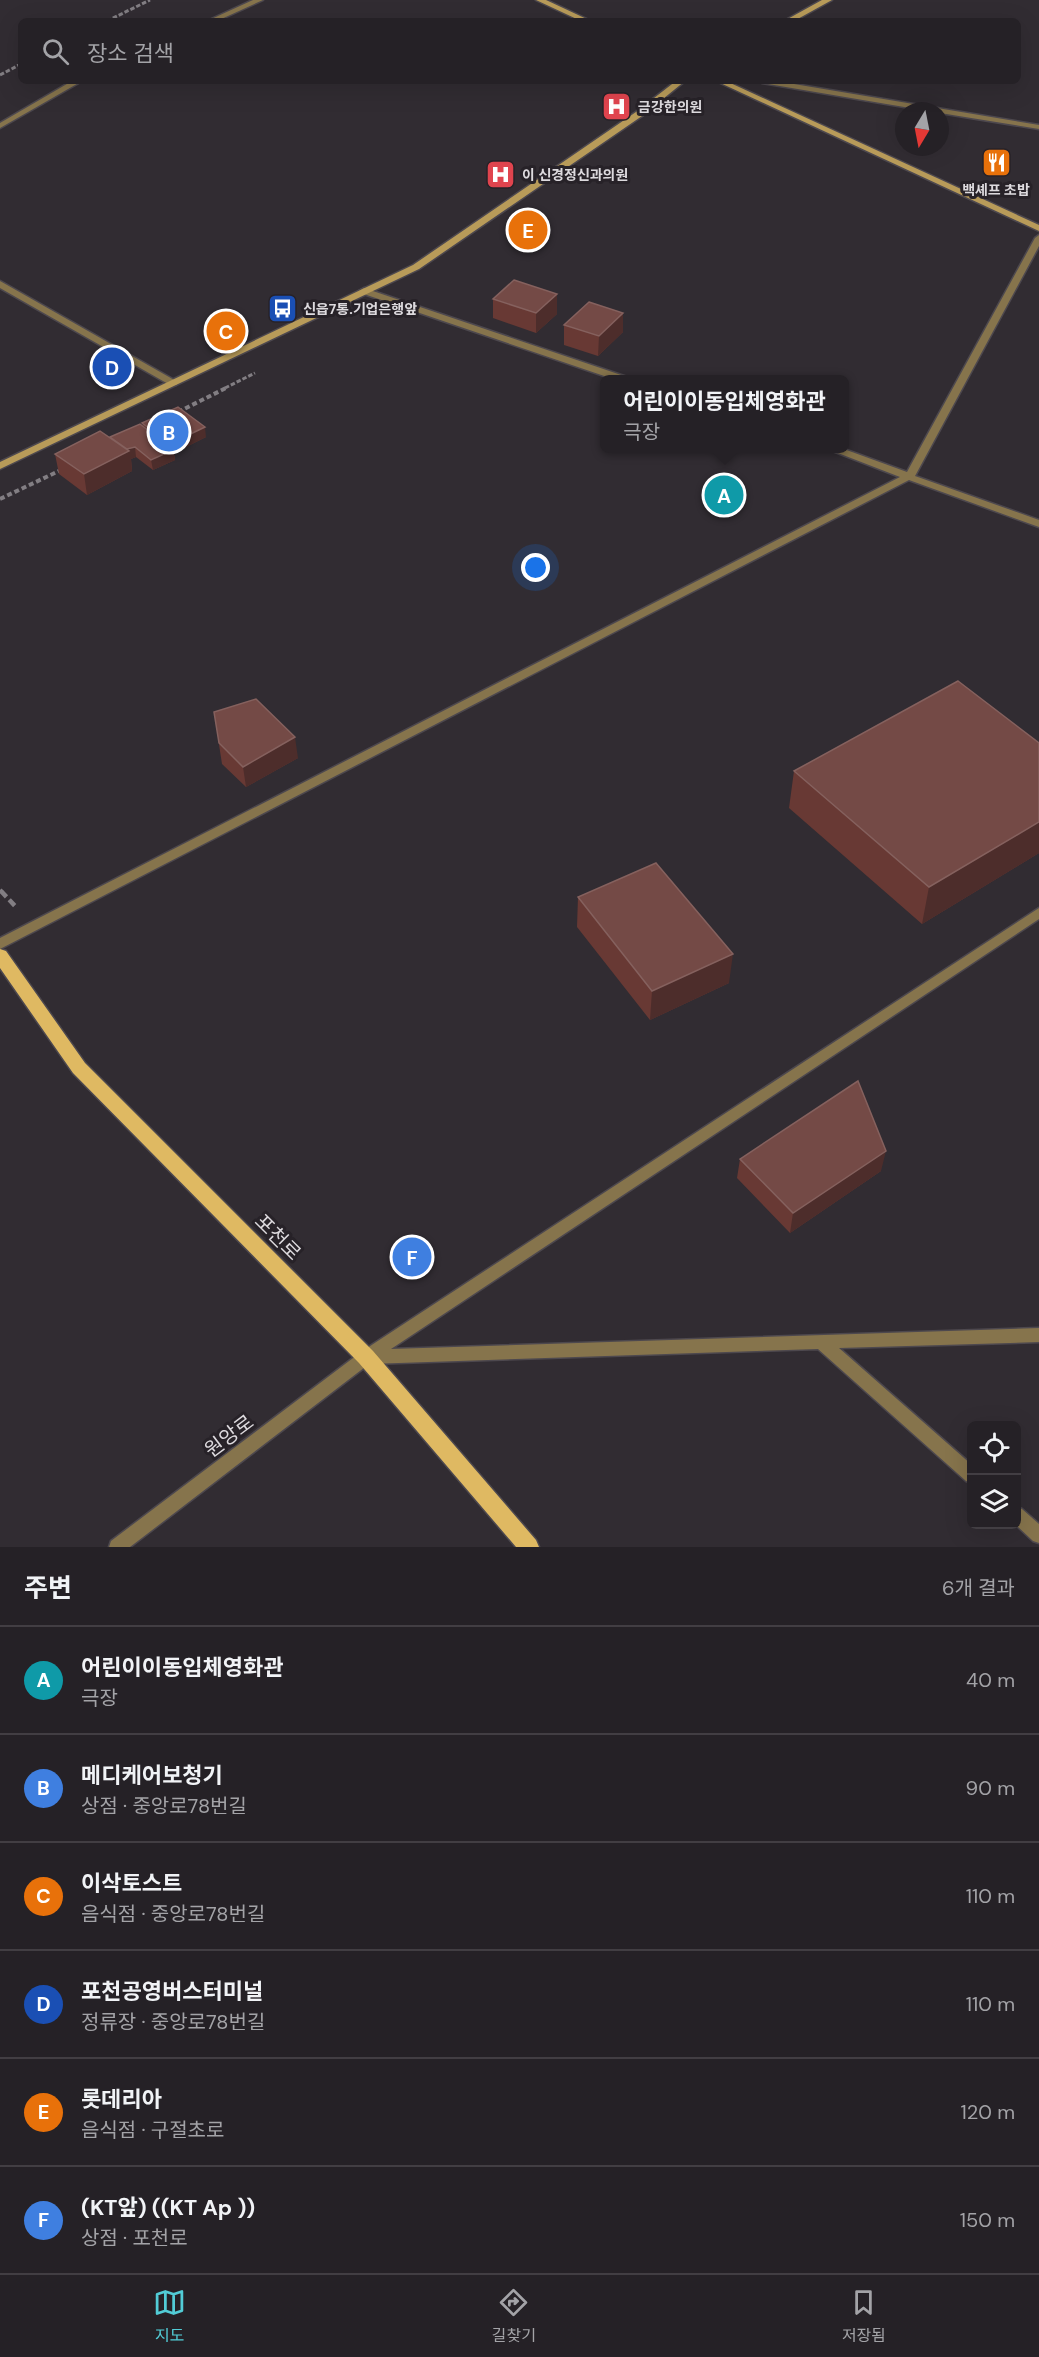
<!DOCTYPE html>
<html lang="ko">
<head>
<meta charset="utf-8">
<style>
  :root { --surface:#252126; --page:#2d292e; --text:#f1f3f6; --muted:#a3a3a7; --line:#423e43; --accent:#52ccd6 }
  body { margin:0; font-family:"DM Sans","Noto Sans KR",sans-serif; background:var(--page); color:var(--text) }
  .controls { position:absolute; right:18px; bottom:18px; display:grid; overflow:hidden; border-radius:9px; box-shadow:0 6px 24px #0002 }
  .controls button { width:54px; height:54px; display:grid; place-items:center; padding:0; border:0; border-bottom:2px solid var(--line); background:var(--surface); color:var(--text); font:30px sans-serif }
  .compass { position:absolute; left:895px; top:102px; width:54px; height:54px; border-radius:50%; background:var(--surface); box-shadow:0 6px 24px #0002; rotate:190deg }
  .you { position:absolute; left:536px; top:568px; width:21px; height:21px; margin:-15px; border:4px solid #fff; border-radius:50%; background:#1a73e8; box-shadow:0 0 0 9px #1a73e833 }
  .badge { display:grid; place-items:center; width:39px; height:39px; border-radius:50%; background:var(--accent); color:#fff; font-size:20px; font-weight:700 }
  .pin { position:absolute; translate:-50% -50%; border:3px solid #fff; box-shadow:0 2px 6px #0006 }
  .popup { position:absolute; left:600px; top:375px; width:249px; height:78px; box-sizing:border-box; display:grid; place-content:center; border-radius:9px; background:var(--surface); filter:drop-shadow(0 2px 4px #0005); font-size:20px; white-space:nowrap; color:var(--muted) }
  .popup b { font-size:22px; color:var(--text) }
  .popup::after { content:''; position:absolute; left:50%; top:100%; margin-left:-12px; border:12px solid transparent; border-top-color:var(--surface) }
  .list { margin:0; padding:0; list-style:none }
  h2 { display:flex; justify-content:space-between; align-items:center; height:78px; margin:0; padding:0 24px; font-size:26px }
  h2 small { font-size:20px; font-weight:400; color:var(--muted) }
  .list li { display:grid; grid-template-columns:39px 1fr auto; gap:18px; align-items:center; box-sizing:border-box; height:108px; padding:0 24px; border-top:2px solid var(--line) }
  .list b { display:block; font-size:22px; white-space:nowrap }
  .list p { margin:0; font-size:20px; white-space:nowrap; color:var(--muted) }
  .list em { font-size:20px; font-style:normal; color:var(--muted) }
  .icon { flex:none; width:33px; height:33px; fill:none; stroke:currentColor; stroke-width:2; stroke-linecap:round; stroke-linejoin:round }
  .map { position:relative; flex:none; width:1039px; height:1547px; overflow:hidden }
  .search { position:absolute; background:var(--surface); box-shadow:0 6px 24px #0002; left:18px; right:18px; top:18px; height:66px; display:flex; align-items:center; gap:15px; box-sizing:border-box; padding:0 21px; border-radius:9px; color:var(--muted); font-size:22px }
  .sheet { height:726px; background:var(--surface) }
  nav { display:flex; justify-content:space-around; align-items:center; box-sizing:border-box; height:84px; border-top:2px solid var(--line); background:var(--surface); font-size:16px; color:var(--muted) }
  nav a { display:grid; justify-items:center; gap:3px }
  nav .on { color:var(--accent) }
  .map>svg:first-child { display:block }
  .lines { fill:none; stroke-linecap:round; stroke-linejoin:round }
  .street-casing { stroke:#4d484e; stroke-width:3 }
  .secondary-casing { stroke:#4d484e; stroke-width:3 }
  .primary-casing { stroke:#4d484e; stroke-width:3 }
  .path-far2 { stroke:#827e83; stroke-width:3; stroke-dasharray:4.5 2; stroke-linecap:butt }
  .path-far1 { stroke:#827e83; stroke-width:4; stroke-dasharray:5 3; stroke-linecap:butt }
  .path { stroke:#827e83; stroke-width:4.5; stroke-dasharray:8 4; stroke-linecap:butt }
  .street { fill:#86744c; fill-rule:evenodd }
  .secondary { fill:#b89b59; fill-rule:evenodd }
  .primary { fill:#dfb962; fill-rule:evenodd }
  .wall { fill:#683934 }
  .shaded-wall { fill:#4d2d2b }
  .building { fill:#744a46; stroke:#85615e; stroke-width:1.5 }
  .labels { text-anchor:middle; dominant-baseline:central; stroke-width:6; stroke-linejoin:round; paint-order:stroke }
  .far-poi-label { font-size:14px; font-weight:bold; fill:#dddade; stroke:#272228; text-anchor:start }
  .near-street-label { font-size:20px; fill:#dddade; stroke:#272228 }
</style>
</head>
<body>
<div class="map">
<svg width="1039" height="1547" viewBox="0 0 1039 1547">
  <rect width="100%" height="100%" fill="#312c32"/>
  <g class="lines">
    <defs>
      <path id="street" d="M 253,0 L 263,0 L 217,21 L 207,21 Z
        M 72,81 L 82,81 L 0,128 L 0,123 Z
        M 758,81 L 776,81 L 1039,125 L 1039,129 L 940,113 L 940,111 L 928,111 L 762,83 Z
        M 1039,235 L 1039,246 L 915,476 L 1039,520 L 1039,527 L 909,480 L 0,949 L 0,938 L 900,477 L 825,448 L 841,448 L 907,472 L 1035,238 Z
        M 0,281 L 176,381 L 178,383 L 176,385 L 170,385 L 0,288 Z
        M 364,288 L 630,378 L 632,380 L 616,380 L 361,293 L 359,291 Z
        M 1039,908 L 1039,919 L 391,1349 L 1039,1328 L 1039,1342 L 839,1348 L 972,1465 L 972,1483 L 966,1481 L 818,1349 L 369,1364 L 130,1547 L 109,1547 L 111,1541 L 361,1352 Z
        M 1016,1507 L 1022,1509 L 1039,1524 L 1039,1543 L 1033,1541 L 1015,1524 L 1016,1524 Z"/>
      <path id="secondary" d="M 536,0 L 546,0 L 591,21 L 581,21 Z
        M 822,0 L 832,0 L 794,21 L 784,21 Z
        M 676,81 L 685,81 L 642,116 L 419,269 L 0,469 L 0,462 L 413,265 L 636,112 Z
        M 716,81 L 726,81 L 1039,225 L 1039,231 Z"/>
      <path id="primary" d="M 0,949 L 6,951 L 85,1063 L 373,1351 L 536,1540 L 539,1547 L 516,1547 L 359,1363 L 73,1073 L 0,968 Z"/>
    </defs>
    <use href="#street" class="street-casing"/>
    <use href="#secondary" class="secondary-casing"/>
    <use href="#primary" class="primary-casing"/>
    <path class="path-far2" d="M 107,21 L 150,0
      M 0,75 L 21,64
      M 225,388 L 255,373"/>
    <path class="path-far1" d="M 178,412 L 228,387
      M 0,499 L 61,470
      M 0,890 L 2,892"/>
    <path class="path" d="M 1,891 L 16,907"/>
    <use href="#street" class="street"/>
    <use href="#secondary" class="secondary"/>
    <use href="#primary" class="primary"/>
  </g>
  <path class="wall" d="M 493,299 L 557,314 L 536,333 L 493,318 Z
    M 564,325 L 623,332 L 598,356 L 564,345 Z
    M 142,423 L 206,437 L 174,453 L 175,460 L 153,470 L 136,457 L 131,459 L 132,471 L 87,495 L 59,474 L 55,454 L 110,437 L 143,426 Z
    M 214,712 L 298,758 L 246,787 L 222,764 Z
    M 1039,743 L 1039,853 L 922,924 L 789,808 L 794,771 Z
    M 578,897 L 729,983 L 650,1020 L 577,927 Z
    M 740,1159 L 881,1171 L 790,1233 L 737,1178 Z"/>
  <path class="shaded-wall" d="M 557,294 L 557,314 L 536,333 L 536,313 Z
    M 623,313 L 623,332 L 598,356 L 599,336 Z
    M 205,427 L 206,437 L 174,453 L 175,460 L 153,470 L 151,460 L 171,451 L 170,444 Z
    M 135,447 L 136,457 L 131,459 L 132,471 L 87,495 L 84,474 L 119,451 Z
    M 295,737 L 298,758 L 246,787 L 243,767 Z
    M 1039,822 L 1039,853 L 922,924 L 929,887 Z
    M 733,954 L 729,983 L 650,1020 L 652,991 Z
    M 886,1151 L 881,1171 L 790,1233 L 793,1213 Z"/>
  <path class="building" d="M 514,280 L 557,294 L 536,313 L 493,299 Z
    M 589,302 L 623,313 L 599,336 L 564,325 Z
    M 178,407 L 205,427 L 170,444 L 142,423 Z
    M 140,424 L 173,450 L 151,460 L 135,447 L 127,449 L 110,437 Z
    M 100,431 L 129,451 L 84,474 L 55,454 Z
    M 958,681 L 1039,743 L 1039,822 L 929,887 L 794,771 Z
    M 256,699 L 295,737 L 243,767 L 219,743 L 214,712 Z
    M 656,863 L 733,954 L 652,991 L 578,897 Z
    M 858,1081 L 886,1151 L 793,1213 L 740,1159 Z"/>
  <defs>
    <symbol id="hospital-square" viewBox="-11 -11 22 22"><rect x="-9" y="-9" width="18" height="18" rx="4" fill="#e0444e" stroke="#272228"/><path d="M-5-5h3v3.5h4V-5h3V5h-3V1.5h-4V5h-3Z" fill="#fff"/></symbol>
    <symbol id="restaurant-square" viewBox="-11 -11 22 22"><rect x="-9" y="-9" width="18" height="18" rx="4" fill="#e8710a" stroke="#272228"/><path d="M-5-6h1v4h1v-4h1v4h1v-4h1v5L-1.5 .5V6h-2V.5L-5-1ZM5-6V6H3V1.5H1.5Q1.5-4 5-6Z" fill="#fff"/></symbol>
    <symbol id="bus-square" viewBox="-11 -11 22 22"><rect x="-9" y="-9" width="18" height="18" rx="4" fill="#1a4fb4" stroke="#272228"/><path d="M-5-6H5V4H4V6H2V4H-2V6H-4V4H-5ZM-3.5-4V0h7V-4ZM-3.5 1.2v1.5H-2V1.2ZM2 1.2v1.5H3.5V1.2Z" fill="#fff"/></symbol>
  </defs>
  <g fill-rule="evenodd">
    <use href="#hospital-square" x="600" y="90" width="33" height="33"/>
    <use href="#restaurant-square" x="980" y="146" width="33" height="33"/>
    <use href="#hospital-square" x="484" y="158" width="33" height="33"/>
    <use href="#bus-square" x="266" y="292" width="33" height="33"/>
  </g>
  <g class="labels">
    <g class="far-poi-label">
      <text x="638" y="107">금강한의원</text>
      <text x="522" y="175">이 신경정신과의원</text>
      <text x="996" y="190" text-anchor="middle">백셰프 초밥</text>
      <text x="303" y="309">신읍7통.기업은행앞</text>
    </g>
    <g class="near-street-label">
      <text transform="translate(278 1237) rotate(45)">포천로</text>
      <text transform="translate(229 1436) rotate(-37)">원앙로</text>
    </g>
  </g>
</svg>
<div class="controls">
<button><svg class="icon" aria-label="locate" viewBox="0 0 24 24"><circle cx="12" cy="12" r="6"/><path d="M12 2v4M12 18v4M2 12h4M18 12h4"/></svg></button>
<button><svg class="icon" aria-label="layers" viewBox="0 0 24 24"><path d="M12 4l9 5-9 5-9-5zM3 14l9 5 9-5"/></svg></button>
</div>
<svg class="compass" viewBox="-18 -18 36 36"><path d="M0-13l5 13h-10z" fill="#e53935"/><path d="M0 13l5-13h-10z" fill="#a3a3a7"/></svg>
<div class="you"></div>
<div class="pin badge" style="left:724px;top:495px;background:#0f9aa8">A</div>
<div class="popup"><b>어린이이동입체영화관</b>극장</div>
<div class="pin badge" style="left:169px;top:432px;background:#3f7fe0">B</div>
<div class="pin badge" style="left:226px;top:331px;background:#e8710a">C</div>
<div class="pin badge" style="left:112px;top:367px;background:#1a4fb4">D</div>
<div class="pin badge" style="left:528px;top:230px;background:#e8710a">E</div>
<div class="pin badge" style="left:412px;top:1257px;background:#3f7fe0">F</div>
<div class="search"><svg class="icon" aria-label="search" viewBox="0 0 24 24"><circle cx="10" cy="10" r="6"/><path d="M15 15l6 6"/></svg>장소 검색</div>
</div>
<section class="sheet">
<h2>주변<small>6개 결과</small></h2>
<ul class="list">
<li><span class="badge" style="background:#0f9aa8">A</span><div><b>어린이이동입체영화관</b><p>극장</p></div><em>40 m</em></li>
<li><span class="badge" style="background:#3f7fe0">B</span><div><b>메디케어보청기</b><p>상점 · 중앙로78번길</p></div><em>90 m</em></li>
<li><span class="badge" style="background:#e8710a">C</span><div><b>이삭토스트</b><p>음식점 · 중앙로78번길</p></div><em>110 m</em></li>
<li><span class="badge" style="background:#1a4fb4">D</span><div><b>포천공영버스터미널</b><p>정류장 · 중앙로78번길</p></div><em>110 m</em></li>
<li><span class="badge" style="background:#e8710a">E</span><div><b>롯데리아</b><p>음식점 · 구절초로</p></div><em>120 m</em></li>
<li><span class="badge" style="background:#3f7fe0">F</span><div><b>(KT앞) ((KT Ap ))</b><p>상점 · 포천로</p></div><em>150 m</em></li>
</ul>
</section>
<nav>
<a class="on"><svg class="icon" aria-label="map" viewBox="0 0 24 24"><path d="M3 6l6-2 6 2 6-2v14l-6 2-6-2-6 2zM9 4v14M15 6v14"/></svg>지도</a>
<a><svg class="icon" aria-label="directions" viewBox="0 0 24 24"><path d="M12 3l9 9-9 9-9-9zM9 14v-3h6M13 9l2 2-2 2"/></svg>길찾기</a>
<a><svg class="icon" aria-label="saved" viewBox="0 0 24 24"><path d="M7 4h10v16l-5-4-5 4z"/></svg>저장됨</a>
</nav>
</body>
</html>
